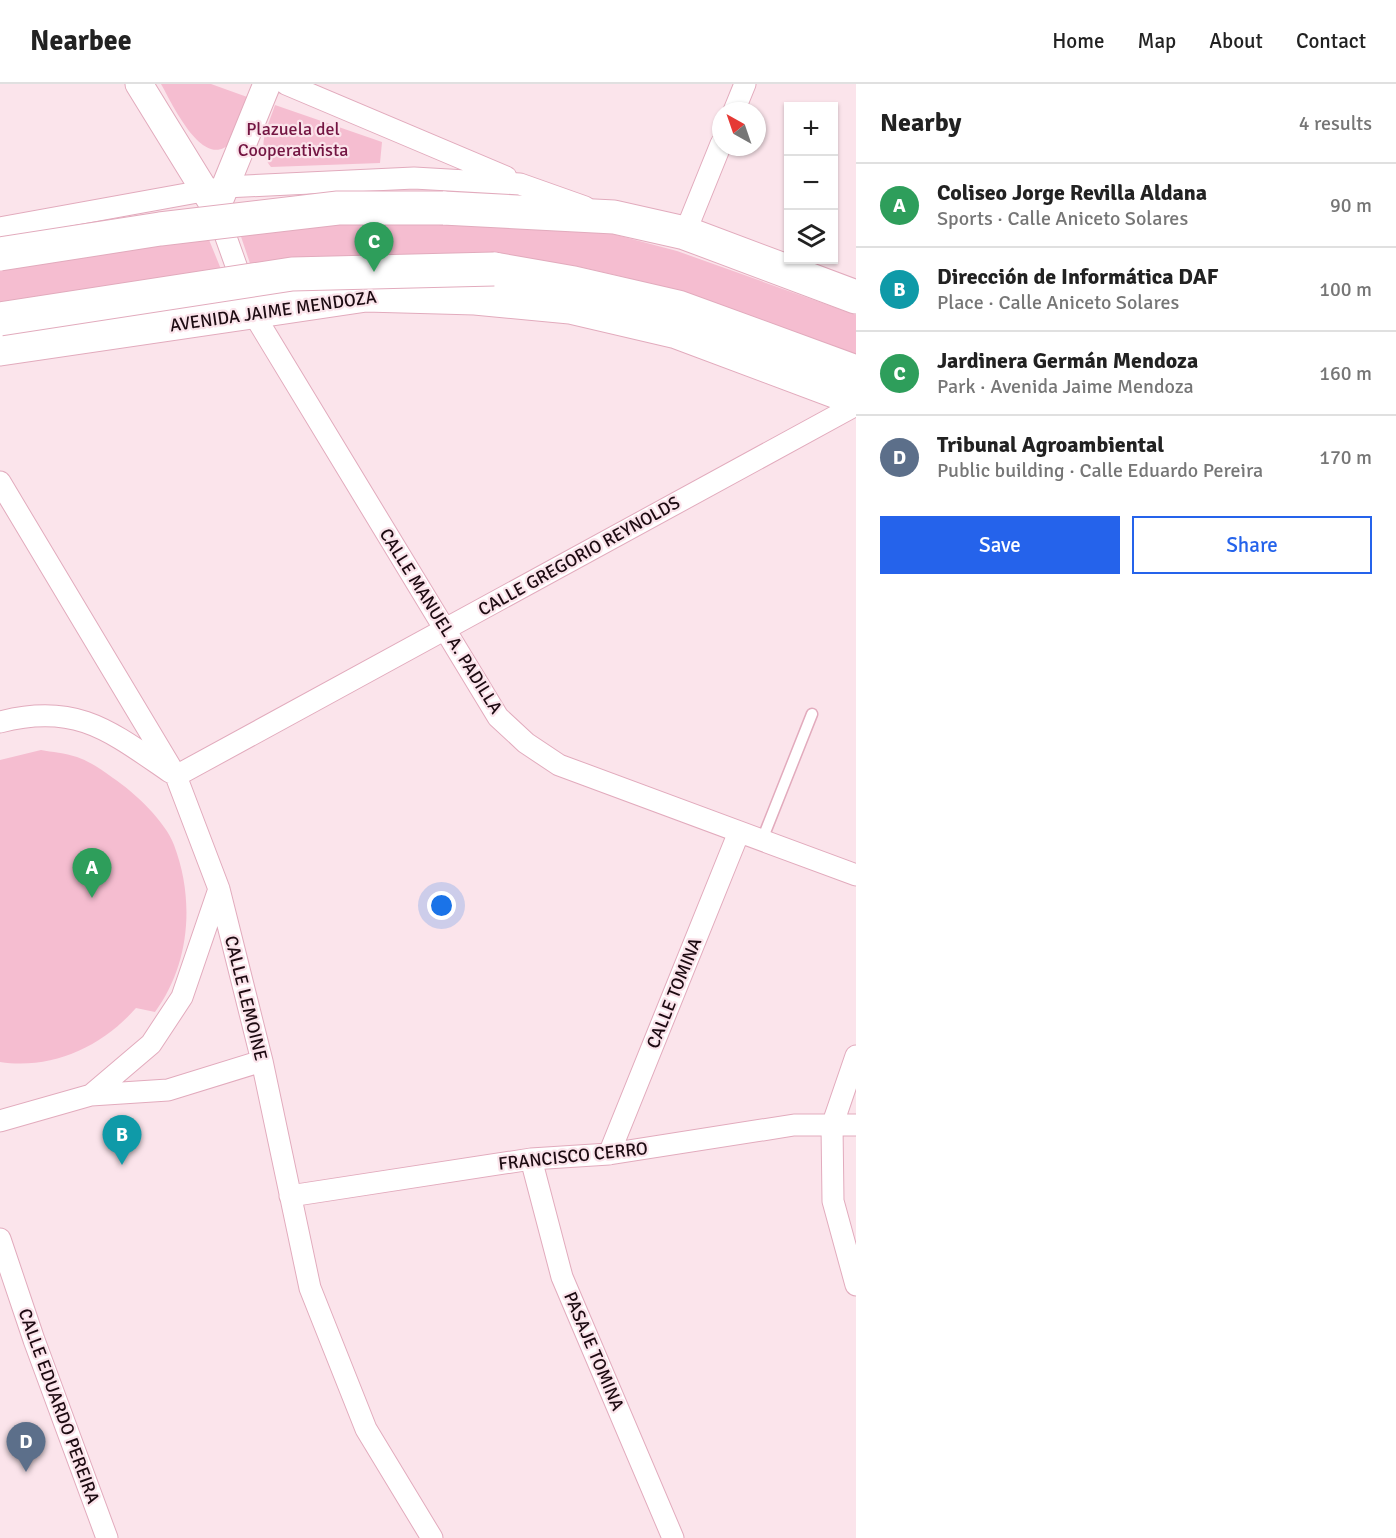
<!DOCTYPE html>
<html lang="en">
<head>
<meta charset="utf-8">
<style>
  :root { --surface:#fff; --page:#f2f2f2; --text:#222; --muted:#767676; --line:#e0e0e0; --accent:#2563eb }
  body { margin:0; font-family:Signika,sans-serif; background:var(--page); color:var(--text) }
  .controls { position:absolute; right:18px; top:18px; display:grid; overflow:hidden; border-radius:0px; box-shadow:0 2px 4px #0004 }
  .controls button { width:54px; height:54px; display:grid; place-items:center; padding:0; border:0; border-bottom:2px solid var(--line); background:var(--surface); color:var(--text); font:30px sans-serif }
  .compass { position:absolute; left:712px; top:18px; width:54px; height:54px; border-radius:50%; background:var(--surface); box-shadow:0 2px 4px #0004; rotate:320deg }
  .you { position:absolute; left:442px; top:822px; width:21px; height:21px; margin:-15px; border:4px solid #fff; border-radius:50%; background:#1a73e8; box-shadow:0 0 0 9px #1a73e833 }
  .badge { display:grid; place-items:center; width:39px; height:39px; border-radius:50%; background:var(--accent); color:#fff; font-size:20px; font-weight:700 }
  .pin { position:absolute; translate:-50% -50px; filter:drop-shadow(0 2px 3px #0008) }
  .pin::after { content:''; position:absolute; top:32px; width:21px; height:18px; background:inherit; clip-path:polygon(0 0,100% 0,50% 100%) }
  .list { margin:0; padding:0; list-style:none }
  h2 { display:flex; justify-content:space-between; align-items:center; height:78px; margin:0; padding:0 24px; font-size:26px }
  h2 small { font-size:20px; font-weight:400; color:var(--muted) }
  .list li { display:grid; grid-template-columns:39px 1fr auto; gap:18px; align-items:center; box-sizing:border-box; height:84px; padding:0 24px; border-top:2px solid var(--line) }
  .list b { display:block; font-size:22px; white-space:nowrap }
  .list p { margin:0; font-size:20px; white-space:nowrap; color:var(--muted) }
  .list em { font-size:20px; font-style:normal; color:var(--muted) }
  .actions { display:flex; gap:12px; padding:18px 24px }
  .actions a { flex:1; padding:14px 0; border:2px solid var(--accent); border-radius:0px; text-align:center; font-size:21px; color:var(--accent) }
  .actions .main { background:var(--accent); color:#fff }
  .icon { flex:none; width:33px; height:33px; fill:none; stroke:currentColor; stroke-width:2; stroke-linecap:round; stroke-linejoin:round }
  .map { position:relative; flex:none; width:856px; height:1454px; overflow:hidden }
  header { display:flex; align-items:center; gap:36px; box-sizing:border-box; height:84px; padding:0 30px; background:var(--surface); border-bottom:2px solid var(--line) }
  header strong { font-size:28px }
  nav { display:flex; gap:33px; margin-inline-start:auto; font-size:21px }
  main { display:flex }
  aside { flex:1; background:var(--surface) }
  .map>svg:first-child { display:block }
  .green { fill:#f5bdd0 }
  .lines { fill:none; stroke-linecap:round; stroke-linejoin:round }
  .service-casing { stroke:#e2abbd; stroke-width:13 }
  .minor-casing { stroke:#e2abbd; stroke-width:23 }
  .tertiary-casing { stroke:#e2abbd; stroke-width:29 }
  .primary-casing { stroke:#e2abbd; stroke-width:35 }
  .service { stroke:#fff; stroke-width:10 }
  .minor { stroke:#fff; stroke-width:21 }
  .tertiary { stroke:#fff; stroke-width:27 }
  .primary { stroke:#fff; stroke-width:33 }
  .primary-bridge-casing { stroke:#e2abbd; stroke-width:35; stroke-linecap:butt }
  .primary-bridge { stroke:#fff; stroke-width:33 }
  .labels { text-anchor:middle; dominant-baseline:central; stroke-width:4.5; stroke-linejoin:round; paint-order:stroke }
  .park-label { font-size:18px; fill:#731542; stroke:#fbe4eb }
  .street-label { font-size:18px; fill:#1d0b12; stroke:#fbe4eb }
</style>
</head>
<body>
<header>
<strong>Nearbee</strong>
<nav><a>Home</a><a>Map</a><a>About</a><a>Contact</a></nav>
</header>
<main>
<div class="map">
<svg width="856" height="1454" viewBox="0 0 856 1454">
  <rect width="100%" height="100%" fill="#fbe4eb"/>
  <path class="green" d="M 161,0 L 211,0 L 250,14 C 244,28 240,46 232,57 C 204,91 171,17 161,0 Z
    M 275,21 L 382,58 L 380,79 L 271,83 C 255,63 268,43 275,21 Z
    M 443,108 L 445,133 L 594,145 L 677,167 L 856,231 L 856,278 L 694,215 L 624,193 L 576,182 L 496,176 L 262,215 L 230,120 L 324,109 Z
    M 196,124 L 234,217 L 0,249 L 0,156 Z
    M 41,666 C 52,668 65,669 77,673 C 89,677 102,686 113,694 C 134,708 165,737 174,761 C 195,816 190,881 155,928 L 136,924 C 102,963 51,986 0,978 L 0,676 Z"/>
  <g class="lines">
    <defs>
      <path id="service" d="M 762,756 L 812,630"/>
      <path id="minor" d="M 286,0 L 506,93
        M 734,27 L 745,0
        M 217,128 L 253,229 L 498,633 L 526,659 L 559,681 L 856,791
        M 0,144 L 225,103 L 414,94 L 520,100 L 585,123
        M 685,149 L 721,60
        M 0,398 L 176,692 L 219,805 L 262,977 L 310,1204 L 366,1345 L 432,1454
        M 0,638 C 76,618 110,647 170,688
        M 176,692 L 856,321
        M 856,972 L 832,1042 L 833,1117 L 856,1201
        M 91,1011 L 151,960 L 182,913 L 219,805
        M 0,1037 L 91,1011 L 168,1006 L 262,977
        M 609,1070 L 739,748
        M 531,1075 L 562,1193 L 673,1454
        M 290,1112 L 531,1075 L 609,1070 L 794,1041 L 856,1041
        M 0,1155 L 34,1256 L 107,1454"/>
      <path id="tertiary" d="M 139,0 L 216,125
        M 216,125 L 267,0"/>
      <path id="primary" d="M 443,124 L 614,133 L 685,149 L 856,213
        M 494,185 L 574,199 L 678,223 L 856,288
        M 0,265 L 366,211 L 475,214 L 570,223 L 677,248 L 856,315"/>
    </defs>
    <use href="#service" class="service-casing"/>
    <use href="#minor" class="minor-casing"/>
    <use href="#tertiary" class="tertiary-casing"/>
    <use href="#primary" class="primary-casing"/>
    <use href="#service" class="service"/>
    <use href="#minor" class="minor"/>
    <use href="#tertiary" class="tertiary"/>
    <use href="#primary" class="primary"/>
    <defs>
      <path id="primary-bridge" d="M 0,170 L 160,145 L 338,124 L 443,124
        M 0,235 L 292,190 L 494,185"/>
    </defs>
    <use href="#primary-bridge" class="primary-bridge-casing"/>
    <use href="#primary-bridge" class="primary-bridge"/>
  </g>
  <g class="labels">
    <g class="park-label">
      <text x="293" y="45">Plazuela del<tspan x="293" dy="21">Cooperativista</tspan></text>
    </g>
    <g class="street-label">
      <text transform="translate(273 227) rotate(-8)">AVENIDA JAIME MENDOZA</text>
      <text transform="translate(579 472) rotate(-29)">CALLE GREGORIO REYNOLDS</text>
      <text transform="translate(441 537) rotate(58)">CALLE MANUEL A. PADILLA</text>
      <text transform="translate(674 909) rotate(-68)">CALLE TOMINA</text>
      <text transform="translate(246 914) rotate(76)">CALLE LEMOINE</text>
      <text transform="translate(573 1072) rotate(-6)">FRANCISCO CERRO</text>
      <text transform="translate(594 1267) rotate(67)">PASAJE TOMINA</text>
      <text transform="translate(59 1322) rotate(70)">CALLE EDUARDO PEREIRA</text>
    </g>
  </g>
</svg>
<div class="controls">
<button>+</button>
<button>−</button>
<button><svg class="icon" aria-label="layers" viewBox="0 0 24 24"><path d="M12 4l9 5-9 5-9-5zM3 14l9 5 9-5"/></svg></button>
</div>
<svg class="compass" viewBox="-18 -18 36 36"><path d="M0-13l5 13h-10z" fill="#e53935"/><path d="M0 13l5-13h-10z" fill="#767676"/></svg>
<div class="you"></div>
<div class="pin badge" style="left:92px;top:814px;background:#2e9e5b">A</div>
<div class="pin badge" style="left:122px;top:1081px;background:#0f9aa8">B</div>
<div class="pin badge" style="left:374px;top:188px;background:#2e9e5b">C</div>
<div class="pin badge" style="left:26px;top:1388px;background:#5c6f8a">D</div>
</div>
<aside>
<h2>Nearby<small>4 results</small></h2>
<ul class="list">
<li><span class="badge" style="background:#2e9e5b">A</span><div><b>Coliseo Jorge Revilla Aldana</b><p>Sports · Calle Aniceto Solares</p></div><em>90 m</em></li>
<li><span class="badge" style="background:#0f9aa8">B</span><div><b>Dirección de Informática DAF</b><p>Place · Calle Aniceto Solares</p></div><em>100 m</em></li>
<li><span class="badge" style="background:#2e9e5b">C</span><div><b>Jardinera Germán Mendoza</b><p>Park · Avenida Jaime Mendoza</p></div><em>160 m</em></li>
<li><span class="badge" style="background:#5c6f8a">D</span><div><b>Tribunal Agroambiental</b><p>Public building · Calle Eduardo Pereira</p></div><em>170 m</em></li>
</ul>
<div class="actions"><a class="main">Save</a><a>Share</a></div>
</aside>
</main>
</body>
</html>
